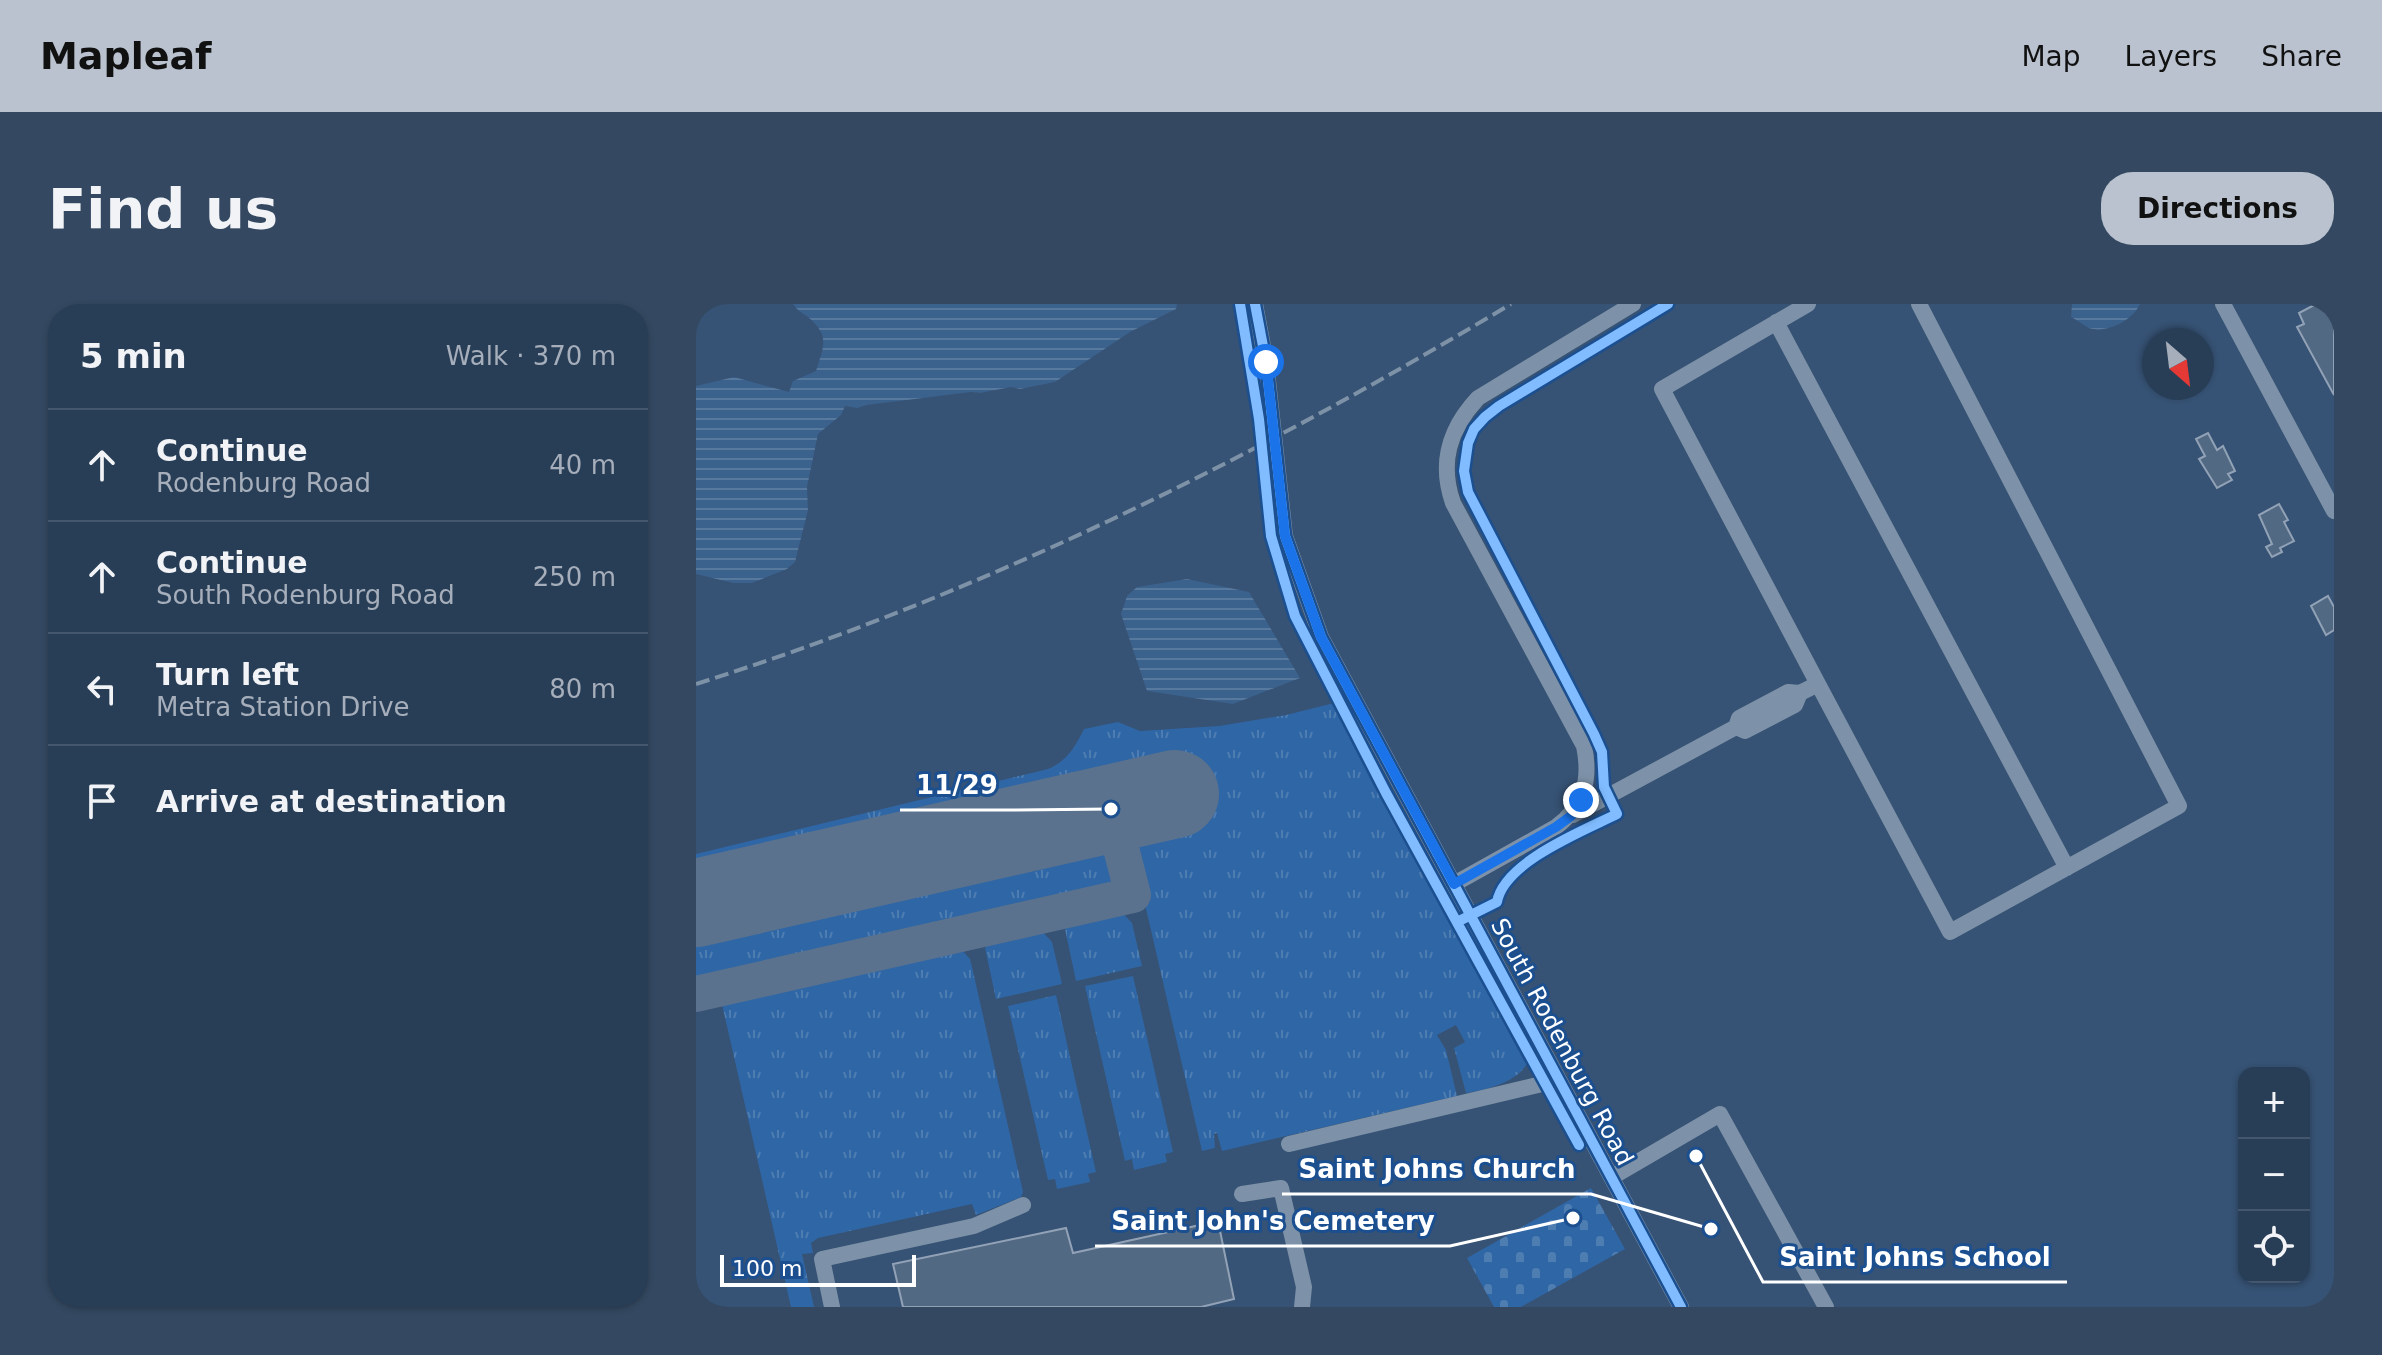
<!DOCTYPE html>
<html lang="en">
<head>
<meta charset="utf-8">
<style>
  :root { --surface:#283e57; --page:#344961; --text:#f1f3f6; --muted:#a5aeba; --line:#44576d; --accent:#b9c2ce }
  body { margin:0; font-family:"DejaVu Sans",sans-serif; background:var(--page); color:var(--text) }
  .controls { position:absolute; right:24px; bottom:24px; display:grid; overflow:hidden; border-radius:16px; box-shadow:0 2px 6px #0004 }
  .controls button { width:72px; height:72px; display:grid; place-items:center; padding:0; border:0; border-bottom:2px solid var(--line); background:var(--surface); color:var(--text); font:40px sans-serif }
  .compass { position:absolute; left:1446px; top:24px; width:72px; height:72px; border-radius:50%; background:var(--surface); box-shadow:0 2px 6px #0004; rotate:152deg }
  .scale { position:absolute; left:24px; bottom:20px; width:196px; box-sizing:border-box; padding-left:8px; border:4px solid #fff; border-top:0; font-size:22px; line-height:28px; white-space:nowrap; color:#fff; -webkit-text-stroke:6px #1b4f8f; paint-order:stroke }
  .stop { position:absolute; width:24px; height:24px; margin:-18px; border:6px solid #1a73e8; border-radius:50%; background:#fff }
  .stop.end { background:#1a73e8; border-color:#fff; box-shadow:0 2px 8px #0008 }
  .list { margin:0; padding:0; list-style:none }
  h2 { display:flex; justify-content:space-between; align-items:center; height:104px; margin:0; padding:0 32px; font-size:34px }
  h2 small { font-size:26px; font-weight:400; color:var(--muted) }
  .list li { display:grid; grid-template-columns:52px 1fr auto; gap:24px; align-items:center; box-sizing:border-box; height:112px; padding:0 32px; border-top:2px solid var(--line) }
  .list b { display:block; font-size:30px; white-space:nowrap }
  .list p { margin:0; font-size:26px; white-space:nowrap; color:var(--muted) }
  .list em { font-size:26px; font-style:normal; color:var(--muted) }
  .icon { flex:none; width:44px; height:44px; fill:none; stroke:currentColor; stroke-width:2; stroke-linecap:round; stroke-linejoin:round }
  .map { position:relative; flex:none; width:1638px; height:1003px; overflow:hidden; border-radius:32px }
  header { display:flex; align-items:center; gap:48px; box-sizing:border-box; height:112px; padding:0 40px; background:var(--accent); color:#111 }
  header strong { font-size:38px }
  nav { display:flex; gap:44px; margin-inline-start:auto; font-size:28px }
  .intro { display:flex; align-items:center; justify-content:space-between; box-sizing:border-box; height:192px; padding:0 48px }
  h1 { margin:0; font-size:56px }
  .button { padding:20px 36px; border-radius:32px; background:var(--accent); color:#111; font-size:28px; font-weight:700 }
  main { display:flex; gap:48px; padding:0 48px }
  aside { flex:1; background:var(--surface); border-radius:32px; box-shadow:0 2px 6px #0004 }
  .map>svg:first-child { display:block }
  .grass { fill:url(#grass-tufts) }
  .cemetery { fill:url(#cemetery-stones) }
  .water { fill:url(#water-rules) }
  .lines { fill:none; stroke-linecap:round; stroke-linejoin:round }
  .taxiway { stroke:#5a728e; stroke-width:36 }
  .runway { stroke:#5a728e; stroke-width:88 }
  .building { fill:#526984; stroke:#92a2b6; stroke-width:2 }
  .minor { stroke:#7d92a8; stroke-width:16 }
  .rail { stroke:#7e92a7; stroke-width:4; stroke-dasharray:14 6; stroke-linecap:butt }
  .cycleway-casing { stroke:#1b4f8f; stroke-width:15 }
  .cycleway { stroke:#80bcff; stroke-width:10 }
  .route { stroke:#1a73e8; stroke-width:10 }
  .labels { text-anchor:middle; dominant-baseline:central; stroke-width:6; stroke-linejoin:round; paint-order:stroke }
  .street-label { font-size:24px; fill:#fff; stroke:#1b4f8f }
  .leader { fill:none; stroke:#fff; stroke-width:3 }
  .callout-dot { fill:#fff; stroke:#1b4f8f; stroke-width:3 }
  .callout-label { font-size:26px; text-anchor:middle; font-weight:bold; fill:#fff; stroke:#1b4f8f; stroke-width:6; stroke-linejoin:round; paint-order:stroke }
</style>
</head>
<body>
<header>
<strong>Mapleaf</strong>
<nav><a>Map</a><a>Layers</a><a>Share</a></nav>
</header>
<div class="intro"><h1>Find us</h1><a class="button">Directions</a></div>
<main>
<aside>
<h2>5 min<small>Walk · 370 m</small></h2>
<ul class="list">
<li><svg class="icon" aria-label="ahead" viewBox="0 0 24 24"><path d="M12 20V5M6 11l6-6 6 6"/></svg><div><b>Continue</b><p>Rodenburg Road</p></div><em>40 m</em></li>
<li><svg class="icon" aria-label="ahead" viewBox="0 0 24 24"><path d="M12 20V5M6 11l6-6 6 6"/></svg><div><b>Continue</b><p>South Rodenburg Road</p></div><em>250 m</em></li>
<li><svg class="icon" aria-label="left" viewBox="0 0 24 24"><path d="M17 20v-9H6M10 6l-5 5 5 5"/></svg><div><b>Turn left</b><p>Metra Station Drive</p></div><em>80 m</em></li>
<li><svg class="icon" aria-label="arrive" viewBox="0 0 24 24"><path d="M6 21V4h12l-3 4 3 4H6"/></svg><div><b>Arrive at destination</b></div></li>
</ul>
</aside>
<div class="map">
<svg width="1638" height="1003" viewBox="0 0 1638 1003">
  <defs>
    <pattern id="grass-tufts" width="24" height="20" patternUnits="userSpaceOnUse" patternTransform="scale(2)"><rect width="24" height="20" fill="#2f66a5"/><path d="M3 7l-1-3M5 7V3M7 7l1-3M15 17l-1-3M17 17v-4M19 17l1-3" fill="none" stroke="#4e7db2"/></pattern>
    <pattern id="cemetery-stones" width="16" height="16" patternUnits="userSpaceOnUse" patternTransform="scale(2)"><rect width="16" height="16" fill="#2f66a5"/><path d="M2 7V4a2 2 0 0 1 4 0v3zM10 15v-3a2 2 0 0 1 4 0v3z" fill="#4e7db2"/></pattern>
    <pattern id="water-rules" width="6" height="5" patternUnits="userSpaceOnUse" patternTransform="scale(2)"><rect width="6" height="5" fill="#3b618d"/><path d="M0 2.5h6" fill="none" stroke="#58799e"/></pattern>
  </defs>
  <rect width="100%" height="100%" fill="#365274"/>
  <path class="grass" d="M 642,398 L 834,750 C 832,775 792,786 770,789 L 758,744 L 769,738 L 760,721 L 741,731 L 750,746 L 761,792 L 526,847 L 521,829 L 518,830 L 519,844 L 506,847 L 433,531 L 491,518 L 478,459 L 0,568 L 0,550 L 352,465 C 371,457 379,443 388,425 L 422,418 L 444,427 L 523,422 L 590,411 Z
    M 390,542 C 412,544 426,564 413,584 L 0,678 L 0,630 Z
    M 424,606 L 436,619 L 446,662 L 380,677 L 369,625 L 379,616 Z
    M 337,625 L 344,625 L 356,638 L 366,680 L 300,695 L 289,644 L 299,635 Z
    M 250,644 L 264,644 L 274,655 L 276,663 L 327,888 L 325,893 L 280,911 L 276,900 L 122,934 L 115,939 L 117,949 L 106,950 L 118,1003 L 95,1003 L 25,696 Z
    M 437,672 L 477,848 L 469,850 L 471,858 L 438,866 L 436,855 L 429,857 L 389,682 Z
    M 360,691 L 400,868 L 392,870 L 394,878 L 361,885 L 359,875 L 352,876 L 312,702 Z"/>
  <path class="cemetery" d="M 895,884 L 929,945 L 825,1003 L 798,1003 L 771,954 Z"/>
  <path class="water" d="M 97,0 L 481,0 L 480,5 L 434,28 L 359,78 L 324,85 L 315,83 L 284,89 L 275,88 L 171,101 L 161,104 L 149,102 L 145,111 L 122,130 L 111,183 L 112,206 L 99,258 L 91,265 L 56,279 L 37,279 L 0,270 L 0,82 L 38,73 L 93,88 L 97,77 L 120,67 C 128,41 134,32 112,13 C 106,9 102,7 97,0 Z
    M 1376,0 L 1444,0 C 1437,16 1411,30 1393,24 C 1387,21 1381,16 1375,13 Z
    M 491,275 L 553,288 L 604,374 L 537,400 L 451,387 L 425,310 L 431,292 L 441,283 Z"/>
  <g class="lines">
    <path class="taxiway" d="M 0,690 L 437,591 L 415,505"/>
    <path class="runway" d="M 0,599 L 479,490"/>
  </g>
  <path class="building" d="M 1620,0 L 1635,0 L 1638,6 L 1638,91 L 1601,23 L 1608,20 L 1603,9 Z
    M 1512,129 L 1521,146 L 1527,142 L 1539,167 L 1532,170 L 1536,176 L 1521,184 L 1503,155 L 1509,152 L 1500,135 Z
    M 1583,200 L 1592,216 L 1588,218 L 1598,237 L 1584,244 L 1586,248 L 1576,253 L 1570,243 L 1576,240 L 1563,211 Z
    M 1632,292 L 1638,303 L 1638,326 L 1630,331 L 1615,302 Z
    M 522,917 L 538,995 L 505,1003 L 207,1003 L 197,960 L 370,924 L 377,949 Z"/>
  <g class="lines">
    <path class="minor" d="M 559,0 L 570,58 L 589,232 L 625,333 L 985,1003
      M 1527,0 L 1638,207
      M 1080,18 L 1371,564
      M 1122,380 L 1254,628 L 1483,502 L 1223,0
      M 1104,389 L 1122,380 L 966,85 L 1112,0
      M 877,511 L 1040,423 L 1043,414 L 1092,388 L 1104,389 L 1099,401 L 1049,427 L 1040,423
      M 758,580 L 860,523 C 888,502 895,476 888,442 L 757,199 C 743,159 753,125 782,94 L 937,0
      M 593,840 L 863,776
      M 916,873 L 1024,810 L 1130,1003
      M 546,890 L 585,884 L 608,983 L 606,1003
      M 136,1003 L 126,955 L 278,922 L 327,901"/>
    <path class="rail" d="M 0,380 C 291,288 554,156 815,0"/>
    <defs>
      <path id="cycleway" d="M 544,0 L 563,115 L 575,232 L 599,312 L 690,489 L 883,841
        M 559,0 L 570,58 L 589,232 L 625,333 L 985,1003
        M 765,616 L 801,598 C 808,558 887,527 921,510 L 908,483 L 906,448 L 898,430 L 772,188 L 768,167 L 772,139 L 778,125 L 789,113 L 803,102 L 972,0"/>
    </defs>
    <use href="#cycleway" class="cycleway-casing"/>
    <use href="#cycleway" class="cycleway"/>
  </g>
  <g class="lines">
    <path class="route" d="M 570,58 L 589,232 L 625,333 L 758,580 L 860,523 L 875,512 L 885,496"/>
  </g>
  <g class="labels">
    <g class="street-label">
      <text transform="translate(866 738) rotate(62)">South Rodenburg Road</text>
    </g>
  </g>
  <path class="leader" d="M415 505L318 506H204M1015 925L895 890H586M877 914L754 942H399M1000 852L1067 978H1371"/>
  <g class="callout-dot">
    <circle cx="415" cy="505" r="8"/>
    <circle cx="1015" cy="925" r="8"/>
    <circle cx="877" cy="914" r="8"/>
    <circle cx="1000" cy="852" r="8"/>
  </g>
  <g class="callout-label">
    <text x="261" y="490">11/29</text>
    <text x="741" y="874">Saint Johns Church</text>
    <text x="577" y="926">Saint John's Cemetery</text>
    <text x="1219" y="962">Saint Johns School</text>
  </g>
</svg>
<div class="controls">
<button>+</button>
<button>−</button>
<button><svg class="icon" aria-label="locate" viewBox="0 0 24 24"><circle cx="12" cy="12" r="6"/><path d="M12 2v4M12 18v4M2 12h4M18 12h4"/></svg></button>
</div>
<svg class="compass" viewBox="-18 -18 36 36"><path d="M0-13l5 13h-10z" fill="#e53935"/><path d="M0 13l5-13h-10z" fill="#a5aeba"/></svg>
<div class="scale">100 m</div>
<div class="stop" style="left:570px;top:58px"></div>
<div class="stop end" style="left:885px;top:496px"></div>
</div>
</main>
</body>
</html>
